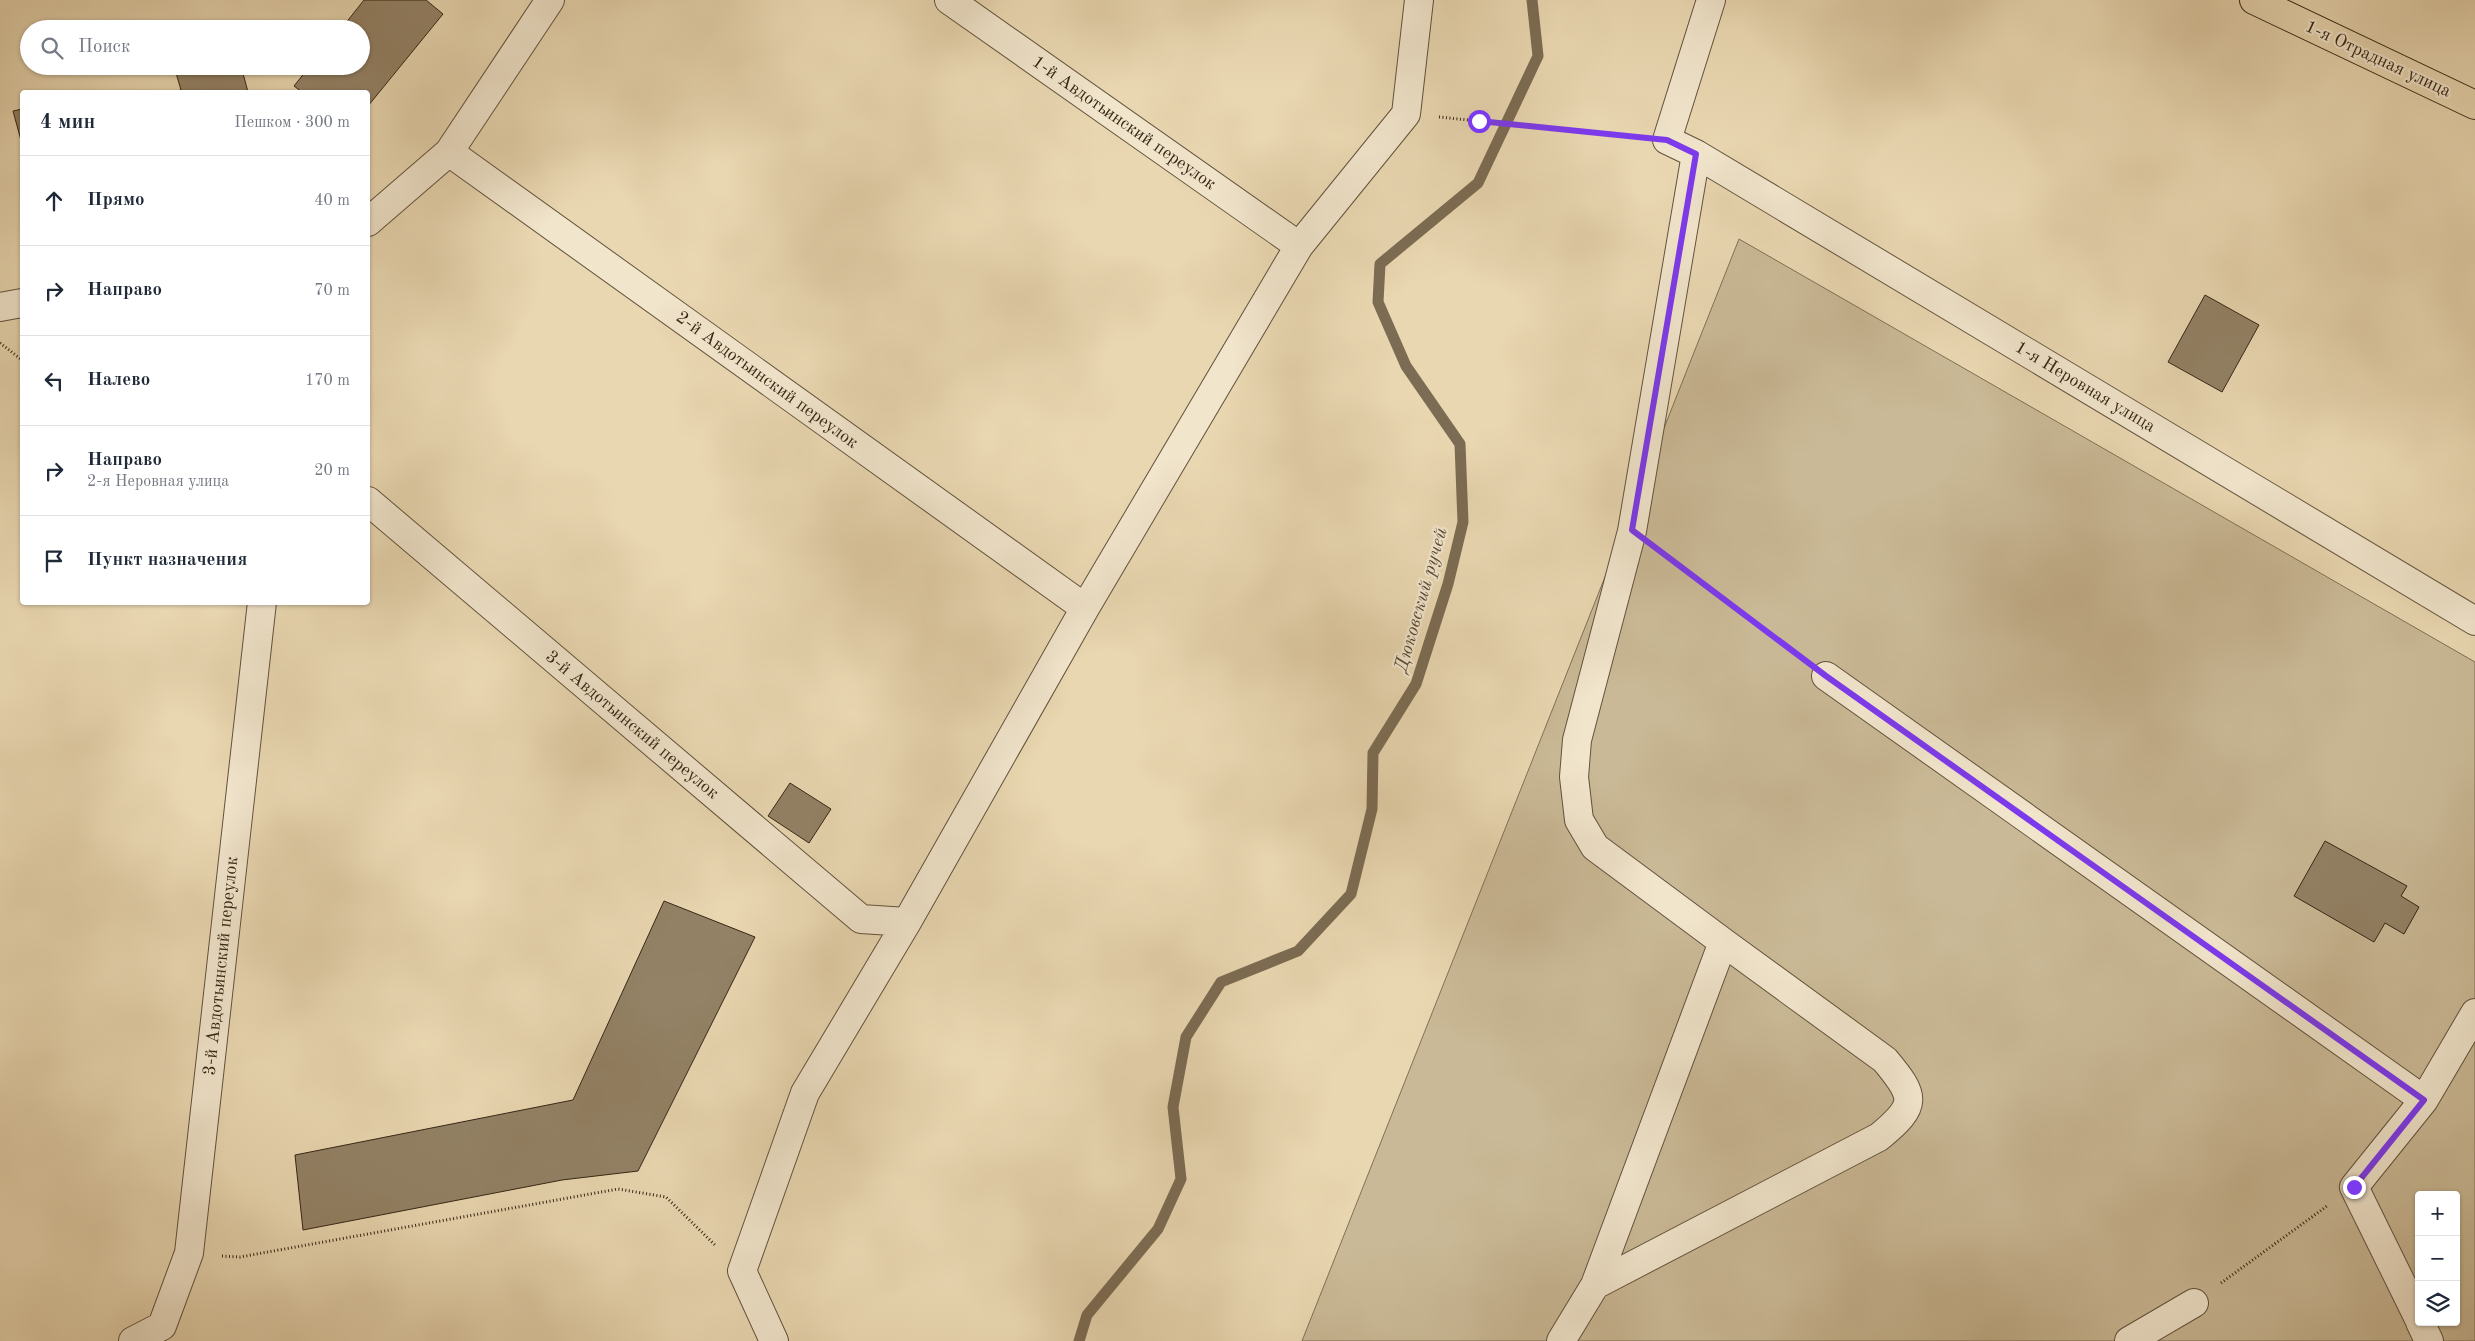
<!DOCTYPE html>
<html lang="ru">
<head>
<meta charset="utf-8">
<style>
  :root { --surface:#fff; --page:#f2f2f3; --text:#1f2937; --muted:#747a83; --line:#e0e1e3 }
  body { margin:0; font-family:"Old Standard TT",serif; background:var(--page); color:var(--text) }
  .controls { position:absolute; right:15px; bottom:15px; display:grid; overflow:hidden; border-radius:5px; box-shadow:0 1px 4px #0004 }
  .controls button { width:45px; height:45px; display:grid; place-items:center; padding:0; border:0; border-bottom:1px solid var(--line); background:var(--surface); color:var(--text); font:25px sans-serif }
  .stop { position:absolute; width:15px; height:15px; margin:-11px; border:4px solid #7c3aed; border-radius:50%; background:#fff }
  .stop.end { background:#7c3aed; border-color:#fff; box-shadow:0 1px 5px #0008 }
  .list { margin:0; padding:0; list-style:none }
  h2 { display:flex; justify-content:space-between; align-items:center; height:65px; margin:0; padding:0 20px; font-size:21px }
  h2 small { font-size:16px; font-weight:400; color:var(--muted) }
  .list li { display:grid; grid-template-columns:32px 1fr auto; gap:15px; align-items:center; box-sizing:border-box; height:90px; padding:0 20px; border-top:1px solid var(--line) }
  .list b { display:block; font-size:19px; white-space:nowrap }
  .list p { margin:0; font-size:16px; white-space:nowrap; color:var(--muted) }
  .list em { font-size:16px; font-style:normal; color:var(--muted) }
  .icon { flex:none; width:28px; height:28px; fill:none; stroke:currentColor; stroke-width:2; stroke-linecap:round; stroke-linejoin:round }
  .map { position:relative; flex:none; width:2475px; height:1341px; overflow:hidden }
  .search { position:absolute; background:var(--surface); box-shadow:0 1px 4px #0004; left:20px; top:20px; width:350px; height:55px; display:flex; align-items:center; gap:12px; box-sizing:border-box; padding:0 18px; border-radius:28px; color:var(--muted); font-size:19px }
  .panel { position:absolute; background:var(--surface); box-shadow:0 1px 4px #0004; left:20px; top:90px; width:350px; height:515px; border-radius:5px }
  .map>svg:first-child { display:block }
  .garden { fill:#cab996; stroke:#807056; fill-rule:evenodd }
  .lines { fill:none; stroke-linecap:round; stroke-linejoin:round }
  .stream { stroke:#7c6c53; stroke-width:11 }
  .building { fill:#938266; stroke:#352615 }
  .minor-casing { stroke:#62523c; stroke-width:30 }
  .major-casing { stroke:#352615; stroke-width:30 }
  .path { stroke:#352615; stroke-width:3; stroke-dasharray:1 2.5; stroke-linecap:butt }
  .minor { stroke:#f1e5cc; stroke-width:28 }
  .major { stroke:#e9d7b1; stroke-width:28 }
  .route { stroke:#7c3aed; stroke-width:6 }
  .labels { text-anchor:middle; dominant-baseline:central; stroke-width:4.5; stroke-linejoin:round; paint-order:stroke }
  .street-label { font-size:18px; fill:#352615; stroke:#f1e5cc }
  .water-label { font-size:19px; font-style:italic; fill:#594934; stroke:#f1e5cc }
</style>
</head>
<body>
<div class="map">
<svg width="2475" height="1341" viewBox="0 0 2475 1341">
  <rect width="100%" height="100%" fill="#e9d7b1"/>
  <filter id="stains"><feTurbulence type="fractalNoise" baseFrequency=".004" numOctaves="4"/><feColorMatrix values="0 0 0 0 .2 0 0 0 0 .09 0 0 0 0 .02 0 0 0 .5 -.17"/></filter>
  <radialGradient id="worn" r=".72"><stop offset=".6" stop-color="#630" stop-opacity="0"/><stop offset="1" stop-color="#630" stop-opacity=".3"/></radialGradient>
  <path class="garden" d="M 1739,239 L 2475,662 L 2475,1341 L 1302,1341 ZM 2419,1195 L 2456,1195 L 2456,1322 L 2419,1322 Z"/>
  <g class="lines">
    <path class="stream" d="M 1079,1341 L 1087,1315 L 1158,1229 L 1181,1179 L 1173,1107 L 1186,1037 L 1221,982 L 1298,951 L 1351,894 L 1372,809 L 1373,753 L 1416,684 L 1448,584 L 1463,522 L 1460,444 L 1406,366 L 1378,302 L 1380,264 L 1478,183 L 1538,56 L 1532,0"/>
  </g>
  <path class="building" d="M 364,0 L 426,0 L 443,14 L 368,106 L 368,92 L 302,92 L 294,86 L 310,66 L 361,66 L 361,29 L 341,29 Z
    M 174,66 L 241,66 L 248,92 L 173,92 L 181,90 Z
    M 22,109 L 22,144 L 13,111 Z
    M 2205,295 L 2259,325 L 2222,392 L 2168,362 Z
    M 790,783 L 831,809 L 809,843 L 768,816 Z
    M 2325,841 L 2407,886 L 2401,896 L 2419,907 L 2404,934 L 2385,923 L 2374,942 L 2294,896 Z
    M 664,901 L 755,937 L 638,1171 L 562,1180 L 303,1230 L 295,1155 L 573,1100 Z"/>
  <g class="lines">
    <defs>
      <path id="minor" d="M 949,0 L 1299,246
        M 1711,0 L 1667,140 L 1696,154 L 2475,621
        M 449,152 L 1085,608
        M 368,222 L 449,152 L 550,0
        M 0,307 L 22,303
        M 368,501 L 861,919 L 907,922
        M 1826,676 L 2424,1100
        M 1595,1285 L 1879,1137 C 1918,1105 1916,1097 1885,1060 L 1723,942
        M 2419,1319 L 2354,1187 L 2424,1100 L 2475,1013
        M 2420,1322 L 2429,1341
        M 133,1341 L 162,1326 L 189,1253 L 262,602
        M 774,1341 L 742,1271 L 805,1093 L 907,922 L 1085,608 L 1299,246 L 1406,114 L 1419,0
        M 1561,1341 L 1595,1285 L 1723,942 L 1595,847 L 1579,820 L 1574,777 L 1577,740 L 1632,531 L 1696,154
        M 2129,1341 L 2194,1303"/>
      <path id="major" d="M 2254,0 L 2475,105"/>
    </defs>
    <use href="#minor" class="minor-casing"/>
    <use href="#major" class="major-casing"/>
    <path class="path" d="M 1439,117 L 1634,137
      M 0,343 L 22,360
      M 1662,553 L 1799,656
      M 222,1256 L 240,1257 L 618,1189 L 666,1197 L 715,1245
      M 2221,1283 L 2327,1206"/>
    <use href="#minor" class="minor"/>
    <use href="#major" class="major"/>
  </g>
  <g class="lines">
    <path class="route" d="M 1479,121 L 1667,140 L 1696,154 L 1632,530 L 1826,676 L 2424,1100 L 2354,1187"/>
  </g>
  <g class="labels">
    <g class="street-label">
      <text transform="translate(2378 59) rotate(25)">1-я Отрадная улица</text>
      <text transform="translate(1124 123) rotate(35)">1-й Авдотьинский переулок</text>
      <text transform="translate(767 380) rotate(36)">2-й Авдотьинский переулок</text>
      <text transform="translate(2085 387) rotate(31)">1-я Неровная улица</text>
      <text transform="translate(632 725) rotate(40)">3-й Авдотьинский переулок</text>
      <text transform="translate(221 966) rotate(-84)">3-й Авдотьинский переулок</text>
    </g>
    <g class="water-label">
      <text transform="translate(1422 600) rotate(-74)">Дюковский ручей</text>
    </g>
  </g>
  <rect width="100%" height="100%" filter="url(#stains)"/>
  <rect width="100%" height="100%" fill="url(#worn)"/>
</svg>
<div class="controls">
<button>+</button>
<button>−</button>
<button><svg class="icon" aria-label="layers" viewBox="0 0 24 24"><path d="M12 4l9 5-9 5-9-5zM3 14l9 5 9-5"/></svg></button>
</div>
<div class="stop" style="left:1479px;top:121px"></div>
<div class="stop end" style="left:2354px;top:1187px"></div>
<div class="search"><svg class="icon" aria-label="search" viewBox="0 0 24 24"><circle cx="10" cy="10" r="6"/><path d="M15 15l6 6"/></svg>Поиск</div>
<section class="panel">
<h2>4 мин<small>Пешком · 300 m</small></h2>
<ul class="list">
<li><svg class="icon" aria-label="ahead" viewBox="0 0 24 24"><path d="M12 20V5M6 11l6-6 6 6"/></svg><div><b>Прямо</b></div><em>40 m</em></li>
<li><svg class="icon" aria-label="right" viewBox="0 0 24 24"><path d="M7 20v-9h11M14 6l5 5-5 5"/></svg><div><b>Направо</b></div><em>70 m</em></li>
<li><svg class="icon" aria-label="left" viewBox="0 0 24 24"><path d="M17 20v-9H6M10 6l-5 5 5 5"/></svg><div><b>Налево</b></div><em>170 m</em></li>
<li><svg class="icon" aria-label="right" viewBox="0 0 24 24"><path d="M7 20v-9h11M14 6l5 5-5 5"/></svg><div><b>Направо</b><p>2-я Неровная улица</p></div><em>20 m</em></li>
<li><svg class="icon" aria-label="arrive" viewBox="0 0 24 24"><path d="M6 21V4h12l-3 4 3 4H6"/></svg><div><b>Пункт назначения</b></div></li>
</ul>
</section>
</div>
</body>
</html>
